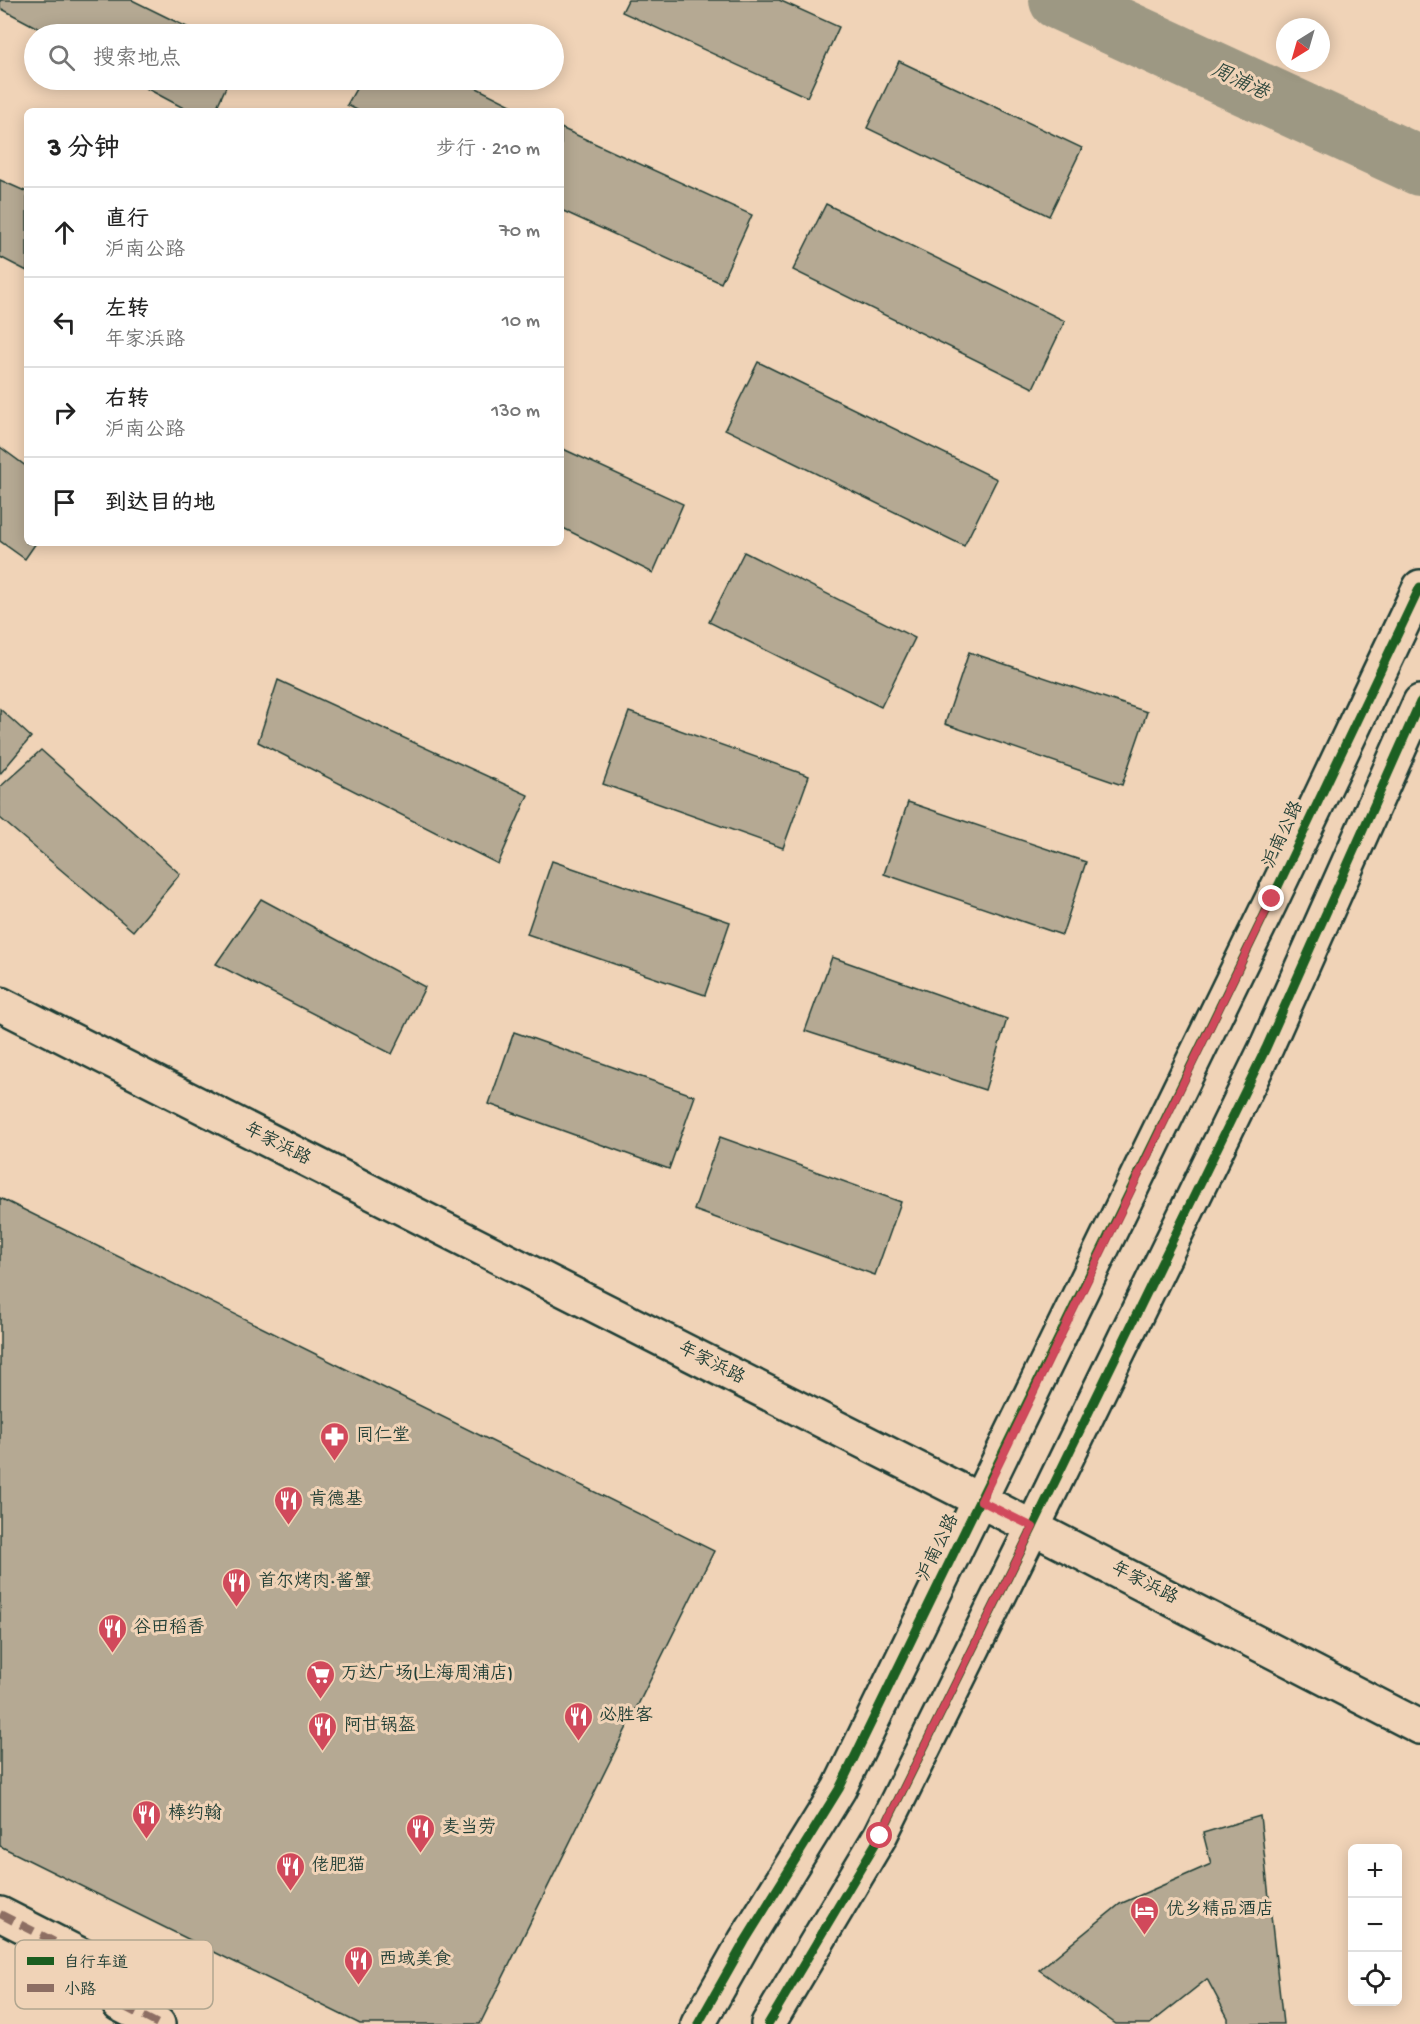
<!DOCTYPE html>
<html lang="zh">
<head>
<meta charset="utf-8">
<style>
  :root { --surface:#fff; --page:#f2f2f2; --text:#222; --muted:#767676; --line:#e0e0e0 }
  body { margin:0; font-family:"Gochi Hand","LXGW WenKai TC",sans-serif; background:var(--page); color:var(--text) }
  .controls { position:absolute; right:18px; bottom:18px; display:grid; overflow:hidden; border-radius:9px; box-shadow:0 3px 15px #0003 }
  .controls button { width:54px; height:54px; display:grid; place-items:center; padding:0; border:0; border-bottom:2px solid var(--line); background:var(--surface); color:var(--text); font:30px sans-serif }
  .compass { position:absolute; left:1276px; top:18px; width:54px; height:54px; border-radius:50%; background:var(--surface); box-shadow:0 3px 15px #0003; rotate:217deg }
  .stop { position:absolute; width:18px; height:18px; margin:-14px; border:4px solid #d1495b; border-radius:50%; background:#fff }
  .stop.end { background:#d1495b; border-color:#fff; box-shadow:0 2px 6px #0008 }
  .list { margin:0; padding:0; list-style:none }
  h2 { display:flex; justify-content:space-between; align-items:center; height:78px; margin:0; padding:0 24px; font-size:26px }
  h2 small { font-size:20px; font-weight:400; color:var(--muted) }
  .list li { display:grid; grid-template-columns:39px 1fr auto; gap:18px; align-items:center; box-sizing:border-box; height:90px; padding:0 24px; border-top:2px solid var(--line) }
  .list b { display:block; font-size:22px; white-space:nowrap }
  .list p { margin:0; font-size:20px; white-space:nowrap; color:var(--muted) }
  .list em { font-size:20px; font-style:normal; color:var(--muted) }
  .icon { flex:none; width:33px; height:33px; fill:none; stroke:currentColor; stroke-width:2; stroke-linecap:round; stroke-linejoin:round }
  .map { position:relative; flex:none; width:1420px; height:2024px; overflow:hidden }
  .search { position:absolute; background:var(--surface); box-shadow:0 3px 15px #0003; left:24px; top:24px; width:540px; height:66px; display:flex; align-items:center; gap:15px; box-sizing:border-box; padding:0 21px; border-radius:33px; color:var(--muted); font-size:22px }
  .panel { position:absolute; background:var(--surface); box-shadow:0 3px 15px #0003; left:24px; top:108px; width:540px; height:438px; border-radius:9px }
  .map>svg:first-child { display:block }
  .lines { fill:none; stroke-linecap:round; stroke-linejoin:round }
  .river { stroke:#9d9883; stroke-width:60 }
  .building { fill:#b5a993; stroke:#1f3d34; stroke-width:1.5 }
  .street-casing { stroke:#1f3d34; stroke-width:38 }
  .secondary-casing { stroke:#1f3d34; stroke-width:38 }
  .primary-casing { stroke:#1f3d34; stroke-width:38 }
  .street { stroke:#f0d3b7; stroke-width:33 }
  .secondary { stroke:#f0d3b7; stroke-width:33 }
  .primary { stroke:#f0d3b7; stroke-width:33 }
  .quiet { stroke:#8d6e63; stroke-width:8; stroke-dasharray:15 8; stroke-linecap:butt }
  .cycleway-casing { stroke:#f0d3b7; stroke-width:13 }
  .cycleway { stroke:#1b5e20; stroke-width:9 }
  .route { stroke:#d1495b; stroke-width:8 }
  .labels { text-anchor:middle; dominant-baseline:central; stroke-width:6; stroke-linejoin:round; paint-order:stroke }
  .street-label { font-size:18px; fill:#1f3d34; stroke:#f0d3b7 }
  .poi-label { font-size:18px; fill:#1f3d34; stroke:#f0d3b7; text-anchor:start }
  .water-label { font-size:20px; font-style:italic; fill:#324b40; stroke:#f0d3b7 }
  .key { fill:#f0d3b7; stroke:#b1a690; stroke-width:1.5 }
  .key-label { font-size:16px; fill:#1f3d34 }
</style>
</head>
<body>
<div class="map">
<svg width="1420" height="2024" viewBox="0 0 1420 2024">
  <rect width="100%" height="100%" fill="#f0d3b7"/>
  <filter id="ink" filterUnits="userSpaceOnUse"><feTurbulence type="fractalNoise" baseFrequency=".0167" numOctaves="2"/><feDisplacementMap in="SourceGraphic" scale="12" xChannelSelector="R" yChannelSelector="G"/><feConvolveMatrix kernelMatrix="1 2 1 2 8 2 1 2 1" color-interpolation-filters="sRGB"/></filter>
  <g filter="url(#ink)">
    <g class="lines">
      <path class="river" d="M 1059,0 L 1420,166"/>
    </g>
    <path class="building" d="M 0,0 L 132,0 L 201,34 L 49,34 L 0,8 Z
      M 628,0 L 779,0 L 839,27 L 807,97 L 622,12 Z
      M 899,61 L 1082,148 L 1049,216 L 867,128 Z
      M 131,80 L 229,80 L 215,111 L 189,111 Z
      M 361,80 L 461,80 L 517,108 L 515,111 L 359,111 L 347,105 Z
      M 561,128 L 752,215 L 721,283 L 561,210 Z
      M 0,180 L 27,192 L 27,271 L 0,257 Z
      M 826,204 L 1065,321 L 1033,388 L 793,270 Z
      M 758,362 L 997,479 L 964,546 L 725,429 Z
      M 0,447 L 27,467 L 27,543 L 36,543 L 25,559 L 0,541 Z
      M 561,448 L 683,504 L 653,573 L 561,527 Z
      M 744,552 L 915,638 L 881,707 L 709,622 Z
      M 969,652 L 1147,712 L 1122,785 L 945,724 Z
      M 278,680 L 528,795 L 498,864 L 258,742 Z
      M 0,709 L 31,737 L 0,774 Z
      M 629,712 L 809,776 L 783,848 L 603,784 Z
      M 41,750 L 180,874 L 133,931 L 0,818 L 0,787 Z
      M 908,802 L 1086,862 L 1062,935 L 884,874 Z
      M 552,861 L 730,922 L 705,995 L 527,934 Z
      M 261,899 L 425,987 L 392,1054 L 216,964 Z
      M 832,957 L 1007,1019 L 985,1090 L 805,1031 Z
      M 514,1032 L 695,1096 L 669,1169 L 489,1104 Z
      M 720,1137 L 901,1202 L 875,1275 L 694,1210 Z
      M 0,1198 L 714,1551 L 480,2024 L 360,2024 L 0,1846 Z
      M 1260,1816 L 1283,2024 L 1228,2024 L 1228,2018 L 1207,1979 L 1150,2024 L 1116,2024 L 1039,1970 L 1120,1904 L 1211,1864 L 1203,1833 Z"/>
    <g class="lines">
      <defs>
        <path id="street" d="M 0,1914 L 102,1966 L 119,2004 L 158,2024"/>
        <path id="secondary" d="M 0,1004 L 981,1501 L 1420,1727"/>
        <path id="primary" d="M 698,2024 L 745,1941 L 839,1789 L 1272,899 L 1420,587
          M 768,2024 L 880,1836 L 1033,1527 L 1266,1048 L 1420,702"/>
      </defs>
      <use href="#street" class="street-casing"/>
      <use href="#secondary" class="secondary-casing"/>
      <use href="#primary" class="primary-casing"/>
      <use href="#street" class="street"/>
      <use href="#secondary" class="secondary"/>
      <use href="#primary" class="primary"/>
      <path class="quiet" d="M 0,1914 L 102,1966 L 119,2004 L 158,2024"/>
      <defs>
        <path id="cycleway" d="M 698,2024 L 745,1941 L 839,1789 L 1272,899 L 1420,587
          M 768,2024 L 880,1836 L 1033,1527 L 1266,1048 L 1420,702"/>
      </defs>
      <use href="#cycleway" class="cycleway-casing"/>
      <use href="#cycleway" class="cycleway"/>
    </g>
  </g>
  <g class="lines" filter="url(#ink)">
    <path class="route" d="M 880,1836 L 1033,1527 L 981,1501 L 1272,899"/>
  </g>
  <defs>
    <symbol id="pharmacy-pin" viewBox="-11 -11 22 30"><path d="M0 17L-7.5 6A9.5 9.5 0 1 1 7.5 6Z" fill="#d1495b" stroke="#f0d3b7"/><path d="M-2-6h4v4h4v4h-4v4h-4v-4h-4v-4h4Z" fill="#fff"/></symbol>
    <symbol id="restaurant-pin" viewBox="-11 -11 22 30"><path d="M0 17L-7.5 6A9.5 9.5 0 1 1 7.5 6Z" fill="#d1495b" stroke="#f0d3b7"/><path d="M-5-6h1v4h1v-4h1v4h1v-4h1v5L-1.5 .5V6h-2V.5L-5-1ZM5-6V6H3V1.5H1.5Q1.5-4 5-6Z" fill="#fff"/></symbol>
    <symbol id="supermarket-pin" viewBox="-11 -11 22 30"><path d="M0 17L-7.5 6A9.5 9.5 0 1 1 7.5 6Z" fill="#d1495b" stroke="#f0d3b7"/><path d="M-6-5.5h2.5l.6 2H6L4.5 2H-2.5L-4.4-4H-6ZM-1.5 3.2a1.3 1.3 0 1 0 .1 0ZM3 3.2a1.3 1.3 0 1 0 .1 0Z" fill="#fff"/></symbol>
    <symbol id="hotel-pin" viewBox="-11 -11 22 30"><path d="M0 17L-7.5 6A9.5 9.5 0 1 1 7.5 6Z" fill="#d1495b" stroke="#f0d3b7"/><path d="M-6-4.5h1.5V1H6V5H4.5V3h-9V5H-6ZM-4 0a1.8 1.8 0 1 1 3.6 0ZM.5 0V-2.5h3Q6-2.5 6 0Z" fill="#fff"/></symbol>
  </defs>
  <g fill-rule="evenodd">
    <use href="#pharmacy-pin" x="318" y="1420" width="33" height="45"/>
    <use href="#restaurant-pin" x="272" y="1484" width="33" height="45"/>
    <use href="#restaurant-pin" x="220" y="1566" width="33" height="45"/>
    <use href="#restaurant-pin" x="96" y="1612" width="33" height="45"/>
    <use href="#supermarket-pin" x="304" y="1658" width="33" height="45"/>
    <use href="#restaurant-pin" x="562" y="1700" width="33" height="45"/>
    <use href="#restaurant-pin" x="306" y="1710" width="33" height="45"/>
    <use href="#restaurant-pin" x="130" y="1798" width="33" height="45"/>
    <use href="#restaurant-pin" x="404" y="1812" width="33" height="45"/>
    <use href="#restaurant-pin" x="274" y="1850" width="33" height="45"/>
    <use href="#hotel-pin" x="1128" y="1894" width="33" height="45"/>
    <use href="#restaurant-pin" x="342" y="1944" width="33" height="45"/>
  </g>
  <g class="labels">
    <g class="street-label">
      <text transform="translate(1284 835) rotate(-65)">沪南公路</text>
      <text transform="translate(277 1145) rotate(27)">年家浜路</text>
      <text transform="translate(711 1364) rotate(27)">年家浜路</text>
      <text transform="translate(939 1548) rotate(-64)">沪南公路</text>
      <text transform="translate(1144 1584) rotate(27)">年家浜路</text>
    </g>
    <g class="poi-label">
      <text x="356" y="1436">同仁堂</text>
      <text x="309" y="1500">肯德基</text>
      <text x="258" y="1582">首尔烤肉·酱蟹</text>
      <text x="133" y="1628">谷田稻香</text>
      <text x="341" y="1674">万达广场(上海周浦店)</text>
      <text x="599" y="1716">必胜客</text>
      <text x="344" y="1726">阿甘锅盔</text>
      <text x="168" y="1814">棒约翰</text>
      <text x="442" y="1828">麦当劳</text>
      <text x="311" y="1866">佬肥猫</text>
      <text x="1166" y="1910">优乡精品酒店</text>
      <text x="379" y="1960">西域美食</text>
    </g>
    <g class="water-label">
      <text transform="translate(1239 83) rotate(25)">周浦港</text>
    </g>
  </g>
  <rect x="15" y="1940" width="198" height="69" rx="9" class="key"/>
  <rect x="27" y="1957" width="27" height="8" fill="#1b5e20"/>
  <rect x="27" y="1984" width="27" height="8" fill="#8d6e63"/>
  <g class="key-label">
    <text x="64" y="1967">自行车道</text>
    <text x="64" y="1994">小路</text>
  </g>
</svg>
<div class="controls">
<button>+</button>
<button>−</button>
<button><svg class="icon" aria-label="locate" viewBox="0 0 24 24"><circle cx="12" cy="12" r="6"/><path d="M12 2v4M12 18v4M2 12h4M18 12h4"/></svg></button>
</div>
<svg class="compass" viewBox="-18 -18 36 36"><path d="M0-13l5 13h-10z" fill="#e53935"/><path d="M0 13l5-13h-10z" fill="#767676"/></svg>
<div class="stop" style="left:880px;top:1836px"></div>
<div class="stop end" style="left:1272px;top:899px"></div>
<div class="search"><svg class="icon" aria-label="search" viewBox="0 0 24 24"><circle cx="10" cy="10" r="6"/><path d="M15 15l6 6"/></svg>搜索地点</div>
<section class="panel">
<h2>3 分钟<small>步行 · 210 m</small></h2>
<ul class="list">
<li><svg class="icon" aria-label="ahead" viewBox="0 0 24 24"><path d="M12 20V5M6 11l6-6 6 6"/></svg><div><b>直行</b><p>沪南公路</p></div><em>70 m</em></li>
<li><svg class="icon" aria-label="left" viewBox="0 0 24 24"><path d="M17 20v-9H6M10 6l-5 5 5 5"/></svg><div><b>左转</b><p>年家浜路</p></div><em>10 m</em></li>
<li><svg class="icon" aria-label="right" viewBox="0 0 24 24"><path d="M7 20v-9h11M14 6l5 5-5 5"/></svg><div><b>右转</b><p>沪南公路</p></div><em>130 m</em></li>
<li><svg class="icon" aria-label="arrive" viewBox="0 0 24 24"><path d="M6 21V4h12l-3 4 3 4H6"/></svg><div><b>到达目的地</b></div></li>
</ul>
</section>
</div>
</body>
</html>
